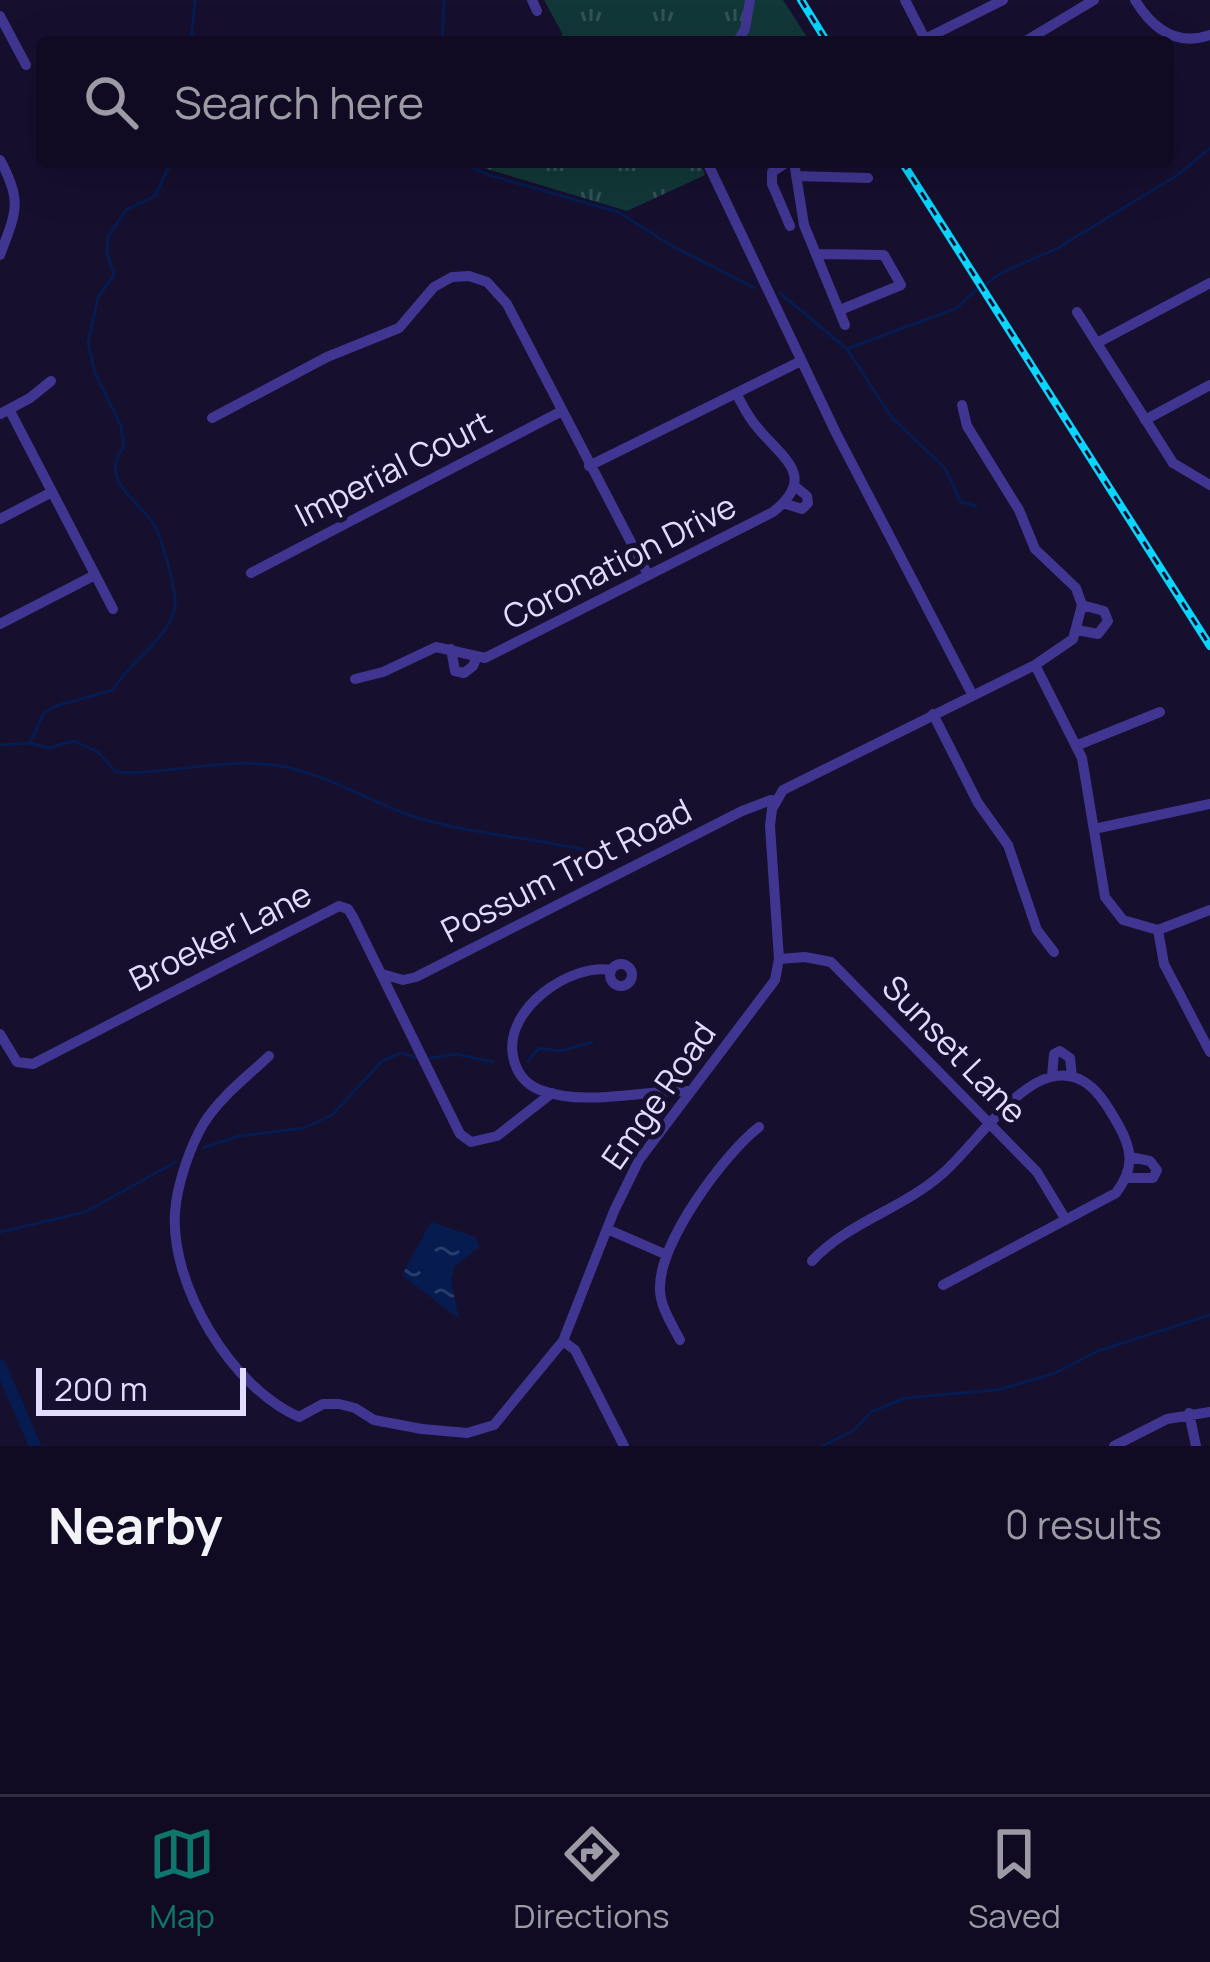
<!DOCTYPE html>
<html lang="en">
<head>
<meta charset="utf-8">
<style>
  :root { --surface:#100b22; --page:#1e192f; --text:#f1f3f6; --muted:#9c9ba5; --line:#302b40; --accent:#0f766e }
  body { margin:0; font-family:Manrope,sans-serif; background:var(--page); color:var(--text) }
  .scale { position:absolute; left:36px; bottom:30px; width:210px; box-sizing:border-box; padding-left:12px; border:6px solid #e2dcff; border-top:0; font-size:33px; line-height:42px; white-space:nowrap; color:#e2dcff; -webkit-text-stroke:9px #160f2e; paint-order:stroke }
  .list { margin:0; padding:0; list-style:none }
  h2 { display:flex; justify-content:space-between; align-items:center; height:156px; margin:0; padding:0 48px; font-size:51px }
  h2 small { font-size:39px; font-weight:400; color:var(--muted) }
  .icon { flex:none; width:66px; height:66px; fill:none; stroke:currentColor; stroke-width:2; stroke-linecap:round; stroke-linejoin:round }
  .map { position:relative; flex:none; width:1210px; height:1446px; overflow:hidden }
  .search { position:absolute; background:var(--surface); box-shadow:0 12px 48px #0002; left:36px; right:36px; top:36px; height:132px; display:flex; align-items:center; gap:30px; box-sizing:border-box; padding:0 42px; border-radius:12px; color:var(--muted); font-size:45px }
  .sheet { height:348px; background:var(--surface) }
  nav { display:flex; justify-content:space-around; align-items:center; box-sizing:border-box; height:168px; border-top:3px solid var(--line); background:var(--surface); font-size:33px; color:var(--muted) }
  nav a { display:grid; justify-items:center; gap:6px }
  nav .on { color:var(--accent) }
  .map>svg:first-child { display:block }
  .park { fill:url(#park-tufts) }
  .water { fill:url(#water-ripples) }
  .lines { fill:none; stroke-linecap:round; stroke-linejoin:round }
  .stream { stroke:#061c50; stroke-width:3 }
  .river { stroke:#061c50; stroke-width:12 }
  .minor { stroke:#403691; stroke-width:10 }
  .rail-casing { stroke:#08d6ff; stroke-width:8 }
  .rail { stroke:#160f2e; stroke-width:3; stroke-dasharray:9; stroke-linecap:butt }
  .labels { text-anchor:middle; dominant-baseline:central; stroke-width:10; stroke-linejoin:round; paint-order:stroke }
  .street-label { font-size:33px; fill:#e2dcff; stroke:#160f2e }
</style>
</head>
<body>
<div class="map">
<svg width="1210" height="1446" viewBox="0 0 1210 1446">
  <defs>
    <pattern id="park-tufts" width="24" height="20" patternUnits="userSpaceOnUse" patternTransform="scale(3)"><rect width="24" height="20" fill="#123738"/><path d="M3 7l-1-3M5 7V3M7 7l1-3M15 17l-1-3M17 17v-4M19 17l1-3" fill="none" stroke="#345356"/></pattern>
    <pattern id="water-ripples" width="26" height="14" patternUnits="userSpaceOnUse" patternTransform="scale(3)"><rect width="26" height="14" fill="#061c50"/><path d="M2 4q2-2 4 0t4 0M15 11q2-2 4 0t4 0" fill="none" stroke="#2a3c6a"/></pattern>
  </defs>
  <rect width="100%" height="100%" fill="#160f2e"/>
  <path class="park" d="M 544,0 L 783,0 L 810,42 L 561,42 L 562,33 Z
    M 464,162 L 700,162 L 705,175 L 627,211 Z"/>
  <path class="water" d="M 431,1222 L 475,1237 L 480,1246 L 455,1266 L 451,1281 L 459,1319 L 402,1275 Z"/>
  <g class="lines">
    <path class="stream" d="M 191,42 L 195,0
      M 442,42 L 444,0
      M 460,162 L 489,175 L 618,212 L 672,246 L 755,288
      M 986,284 L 1003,272 L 1058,248 L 1179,174 L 1210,148
      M 780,293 L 847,349 L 892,418 L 945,468 L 961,502 L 976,506
      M 849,348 L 957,308 L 977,289
      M 30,743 L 44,713 L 56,706 L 113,690 C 130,661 168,640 175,607 C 177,594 162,537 154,525 C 138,498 98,482 124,446 L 121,426 L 95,373 L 88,343 L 98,297 L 114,275 L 107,253 L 108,237 L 126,210 L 155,196 L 171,162
      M 0,745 L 30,743 L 48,748 L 74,741 L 98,752 L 116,772 C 165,775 214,760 264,764 C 318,768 362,799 412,816 C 468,834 528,837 585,850
      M 430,1058 L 456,1054 L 493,1062
      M 528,1061 L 539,1048 L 560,1051 L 592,1042
      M 203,1148 L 239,1136 L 304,1128 L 332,1115 L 382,1061 L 401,1053 L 417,1058
      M 0,1232 L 85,1212 L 176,1162
      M 822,1446 L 853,1431 L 871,1412 L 905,1398 L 996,1390 L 1053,1374 L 1098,1351 L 1210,1315"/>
    <path class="river" d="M 0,1365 L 35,1446"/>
    <path class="minor" d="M 532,0 L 537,11
      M 905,0 L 925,39
      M 1135,0 C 1152,28 1176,47 1210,35
      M 0,16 L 26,65
      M 737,42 L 745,29 L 750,0
      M 919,42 L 1003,0
      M 1024,42 L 1094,0
      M 0,160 C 23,202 16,212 0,255
      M 707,162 L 836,433 L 972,694
      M 787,162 L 772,172 L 772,184 L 790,226
      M 794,162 L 804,225 L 845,325
      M 796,176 L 868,178
      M 818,254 L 884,255 L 901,285 L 840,310
      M 1077,312 L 1173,463 L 1210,485
      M 1097,343 L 1210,283
      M 9,409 L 113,609
      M 0,414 L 30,398 L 51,381
      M 212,418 L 327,357 L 399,328 L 434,287 L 452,277 L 469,276 L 487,282 L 507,304 L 648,575
      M 1145,420 L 1210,385
      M 589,466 L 801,361
      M 783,503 L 802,509 L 808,503 L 807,496 L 796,487
      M 0,519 L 52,492
      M 251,573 L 560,412
      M 0,624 L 95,575
      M 1077,630 L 1098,634 L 1108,621 L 1104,611 L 1082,605
      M 451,649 L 455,671 L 464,673 L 473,666 L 476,659
      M 1035,665 L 1082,758 L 1105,897 L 1123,920 L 1158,930 L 1164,964 L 1210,1052
      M 355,679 L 383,672 L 436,647 L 485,658 L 773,512 C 818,476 783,459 757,427 C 748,417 742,404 736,393
      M 933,714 L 978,803 L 1008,845 L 1037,930 L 1054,952
      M 1078,745 L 1160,712
      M 1094,829 L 1210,804
      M 1158,930 L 1210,910
      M 779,959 L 805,957 L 831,962 L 1037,1172 L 1066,1220
      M610 975a11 11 0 1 1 22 0a11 11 0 1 1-22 0Z
      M 611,970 C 570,963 504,1009 513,1056 C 516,1072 525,1084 540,1090 C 585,1107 642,1090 688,1091
      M 382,974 L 403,980 L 416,977 L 742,811 L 771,800 L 776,801
      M 0,1034 L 17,1062 L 33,1064 L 339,906 L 348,909 L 353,917 L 460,1134 L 471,1142 L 497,1136 L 552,1093
      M 269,1056 C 247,1077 220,1097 204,1123 C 190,1146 177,1185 175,1212 C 170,1286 232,1388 299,1417 L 323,1404 L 339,1404 L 355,1408 L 374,1420 L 422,1429 L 467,1433 L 494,1425 L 563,1341 L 614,1211 L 639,1160 L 775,980 L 779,959 L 770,826 L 772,809 L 783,790 L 1035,665 L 1073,639 L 1082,605 L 1076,588 L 1035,549 L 1019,510 L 967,426 L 962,405
      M 1052,1076 L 1054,1054 L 1060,1051 L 1070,1058 L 1072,1076
      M 1127,1178 L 1153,1178 L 1157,1170 L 1150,1161 L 1130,1157
      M 607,1229 L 667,1255
      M 812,1261 C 847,1223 902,1209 942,1174 C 971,1149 1013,1086 1051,1077 C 1086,1068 1104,1099 1119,1126 C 1133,1151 1134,1169 1116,1193 L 943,1285
      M 680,1340 C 672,1324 659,1305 660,1287 C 660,1241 724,1154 759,1127
      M 563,1341 L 575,1350 L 624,1446
      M 1189,1413 L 1196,1446
      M 1114,1446 L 1167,1419 L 1210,1412"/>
    <defs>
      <path id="rail" d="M 801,0 L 827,42
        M 902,162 L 1210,646"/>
    </defs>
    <use href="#rail" class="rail-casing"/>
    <use href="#rail" class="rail"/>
  </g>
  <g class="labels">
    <g class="street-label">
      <text transform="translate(393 468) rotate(-27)">Imperial Court</text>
      <text transform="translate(619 561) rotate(-27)">Coronation Drive</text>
      <text transform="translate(566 870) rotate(-27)">Possum Trot Road</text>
      <text transform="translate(220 936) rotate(-27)">Broeker Lane</text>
      <text transform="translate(955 1049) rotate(46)">Sunset Lane</text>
      <text transform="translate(658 1095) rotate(-55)">Emge Road</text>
    </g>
  </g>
</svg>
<div class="scale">200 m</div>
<div class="search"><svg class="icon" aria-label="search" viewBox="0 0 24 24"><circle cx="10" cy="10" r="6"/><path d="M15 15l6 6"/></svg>Search here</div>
</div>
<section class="sheet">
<h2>Nearby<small>0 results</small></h2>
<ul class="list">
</ul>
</section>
<nav>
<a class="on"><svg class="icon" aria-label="map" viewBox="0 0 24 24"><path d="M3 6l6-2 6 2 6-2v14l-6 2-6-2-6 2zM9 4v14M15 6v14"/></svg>Map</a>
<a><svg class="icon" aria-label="directions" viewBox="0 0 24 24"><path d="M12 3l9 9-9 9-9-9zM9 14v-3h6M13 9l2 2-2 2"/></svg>Directions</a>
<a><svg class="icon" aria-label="saved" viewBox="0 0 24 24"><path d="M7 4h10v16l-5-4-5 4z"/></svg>Saved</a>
</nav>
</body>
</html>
